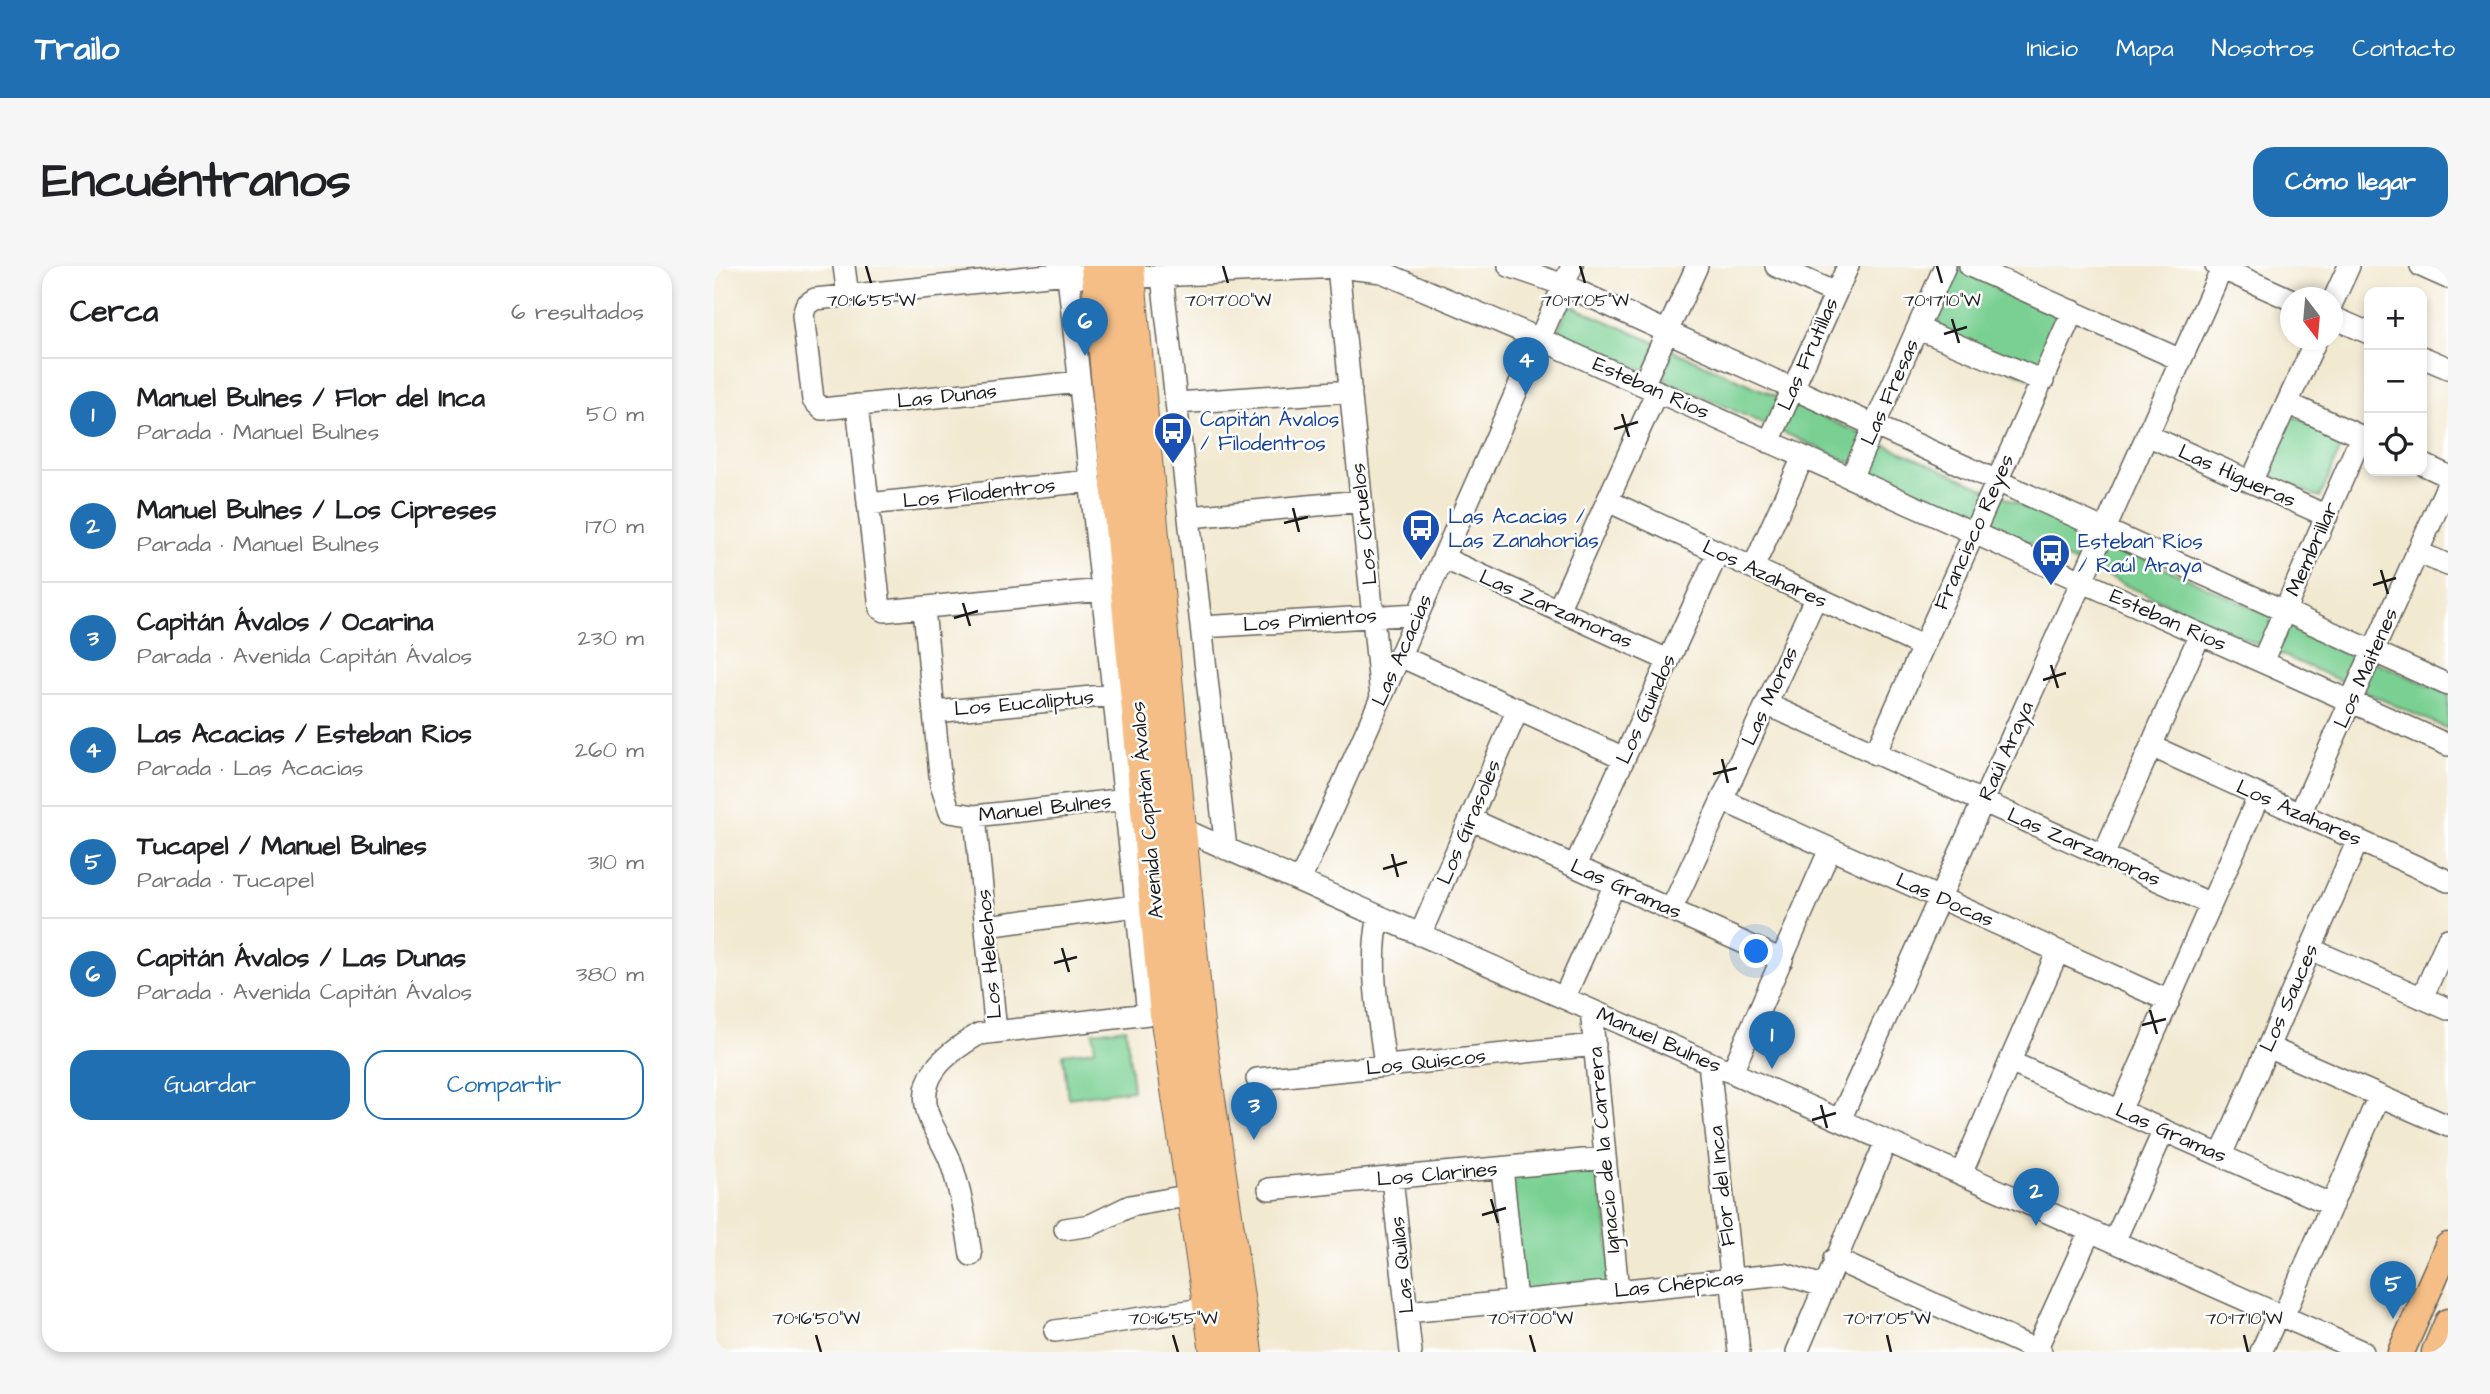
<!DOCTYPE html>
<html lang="es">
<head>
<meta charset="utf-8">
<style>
  :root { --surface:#fff; --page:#f6f6f6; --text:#202124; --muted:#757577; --line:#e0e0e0; --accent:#1f6fb2 }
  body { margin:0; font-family:"Architects Daughter",sans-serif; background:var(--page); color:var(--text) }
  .controls { position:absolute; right:21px; top:21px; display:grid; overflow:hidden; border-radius:14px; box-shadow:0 4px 10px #0003 }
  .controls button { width:63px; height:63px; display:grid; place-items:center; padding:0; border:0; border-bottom:2px solid var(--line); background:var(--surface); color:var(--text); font:35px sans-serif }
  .compass { position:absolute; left:1566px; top:21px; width:63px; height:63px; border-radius:50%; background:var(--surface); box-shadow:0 4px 10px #0003; rotate:164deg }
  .you { position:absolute; left:1043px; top:686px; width:24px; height:24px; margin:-18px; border:5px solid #fff; border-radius:50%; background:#1a73e8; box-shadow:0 0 0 10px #1a73e833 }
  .badge { display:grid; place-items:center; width:46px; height:46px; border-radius:50%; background:var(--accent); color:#fff; font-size:23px; font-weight:700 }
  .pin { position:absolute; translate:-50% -58px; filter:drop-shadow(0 2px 4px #0008) }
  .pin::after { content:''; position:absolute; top:37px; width:24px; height:21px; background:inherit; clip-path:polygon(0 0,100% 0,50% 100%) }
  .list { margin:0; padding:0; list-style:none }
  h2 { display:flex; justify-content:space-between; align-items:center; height:91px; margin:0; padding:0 28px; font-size:30px }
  h2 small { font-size:23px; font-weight:400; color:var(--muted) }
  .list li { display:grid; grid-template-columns:46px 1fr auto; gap:21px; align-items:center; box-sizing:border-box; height:112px; padding:0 28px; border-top:2px solid var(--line) }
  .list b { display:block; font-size:26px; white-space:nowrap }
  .list p { margin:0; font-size:23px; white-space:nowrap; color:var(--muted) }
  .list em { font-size:23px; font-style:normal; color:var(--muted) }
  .actions { display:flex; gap:14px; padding:21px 28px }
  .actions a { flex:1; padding:16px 0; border:2px solid var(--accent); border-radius:21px; text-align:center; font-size:24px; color:var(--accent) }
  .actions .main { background:var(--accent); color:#fff }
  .icon { flex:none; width:38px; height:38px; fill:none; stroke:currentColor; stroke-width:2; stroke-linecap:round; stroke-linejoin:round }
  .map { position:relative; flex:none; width:1734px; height:1086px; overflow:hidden; border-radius:21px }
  header { display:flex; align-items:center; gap:42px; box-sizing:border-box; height:98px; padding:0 35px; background:var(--accent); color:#fff }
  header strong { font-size:33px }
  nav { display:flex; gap:38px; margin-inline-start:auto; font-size:24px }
  .intro { display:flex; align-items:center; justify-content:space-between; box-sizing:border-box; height:168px; padding:0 42px }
  h1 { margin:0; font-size:49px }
  .button { padding:18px 32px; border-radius:21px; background:var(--accent); color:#fff; font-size:24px; font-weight:700 }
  main { display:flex; gap:42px; padding:0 42px }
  aside { flex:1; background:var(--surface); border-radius:21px; box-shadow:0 4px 10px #0003 }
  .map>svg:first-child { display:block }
  .green { fill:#7ad093; stroke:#4b7658; stroke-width:2 }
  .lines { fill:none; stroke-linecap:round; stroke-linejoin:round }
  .minor-casing { stroke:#67645b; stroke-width:24 }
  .major-casing { stroke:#67645b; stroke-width:29 }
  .highway-casing { stroke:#67645b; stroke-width:34 }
  .minor { stroke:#fff; stroke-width:21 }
  .major { stroke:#f5be86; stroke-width:26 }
  .highway { stroke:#f5be86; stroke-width:32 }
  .ticks { fill:none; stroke:#1c1c1c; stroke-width:2.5 }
  .labels { text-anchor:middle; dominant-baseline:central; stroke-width:5; stroke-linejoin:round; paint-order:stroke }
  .street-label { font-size:21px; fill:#1c1c1c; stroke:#fff }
  .transit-label { font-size:21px; fill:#164399; stroke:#fff; text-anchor:start }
  .ticks-label { font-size:18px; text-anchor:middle; fill:#1c1c1c; stroke:#fff; stroke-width:5; stroke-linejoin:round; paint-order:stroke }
</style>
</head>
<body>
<header>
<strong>Trailo</strong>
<nav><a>Inicio</a><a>Mapa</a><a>Nosotros</a><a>Contacto</a></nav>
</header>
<div class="intro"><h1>Encuéntranos</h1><a class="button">Cómo llegar</a></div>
<main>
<aside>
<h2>Cerca<small>6 resultados</small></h2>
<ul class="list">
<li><span class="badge">1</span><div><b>Manuel Bulnes / Flor del Inca</b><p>Parada · Manuel Bulnes</p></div><em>50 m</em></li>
<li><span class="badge">2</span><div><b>Manuel Bulnes / Los Cipreses</b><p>Parada · Manuel Bulnes</p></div><em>170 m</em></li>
<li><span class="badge">3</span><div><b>Capitán Ávalos / Ocarina</b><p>Parada · Avenida Capitán Ávalos</p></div><em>230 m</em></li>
<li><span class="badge">4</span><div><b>Las Acacias / Esteban Rios</b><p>Parada · Las Acacias</p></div><em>260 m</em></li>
<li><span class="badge">5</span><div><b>Tucapel / Manuel Bulnes</b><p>Parada · Tucapel</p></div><em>310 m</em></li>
<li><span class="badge">6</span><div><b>Capitán Ávalos / Las Dunas</b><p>Parada · Avenida Capitán Ávalos</p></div><em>380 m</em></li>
</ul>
<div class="actions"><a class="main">Guardar</a><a>Compartir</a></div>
</aside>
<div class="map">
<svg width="1734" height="1086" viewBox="0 0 1734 1086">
  <rect width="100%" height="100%" fill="#fff"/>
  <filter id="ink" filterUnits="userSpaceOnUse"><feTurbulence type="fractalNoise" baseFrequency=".0143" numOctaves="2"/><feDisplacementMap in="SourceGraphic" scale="14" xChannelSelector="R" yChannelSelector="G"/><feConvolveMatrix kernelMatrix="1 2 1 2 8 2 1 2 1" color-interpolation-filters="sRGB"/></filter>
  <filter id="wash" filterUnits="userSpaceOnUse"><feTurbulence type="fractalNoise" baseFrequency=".00686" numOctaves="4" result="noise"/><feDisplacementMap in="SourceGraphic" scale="28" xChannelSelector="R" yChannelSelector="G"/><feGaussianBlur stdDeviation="1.57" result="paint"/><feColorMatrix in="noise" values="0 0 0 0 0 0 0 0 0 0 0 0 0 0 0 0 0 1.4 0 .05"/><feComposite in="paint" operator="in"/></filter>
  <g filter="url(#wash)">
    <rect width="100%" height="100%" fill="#f2e9d1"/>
    <path class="green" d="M 1246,0 L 1356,48 L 1326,117 L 1216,68 Z
      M 854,38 L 1734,428 L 1734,463 L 844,66 Z
      M 1572,147 L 1630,174 L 1606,232 L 1549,206 Z
      M 412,762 L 419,824 L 354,832 L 349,788 L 381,784 L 379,766 Z
      M 887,901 L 899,1018 L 808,1027 L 796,910 Z"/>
  </g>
  <g filter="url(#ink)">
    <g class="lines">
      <defs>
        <path id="minor" d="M 130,0 L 134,30
          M 795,0 L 850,19 L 1734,419
          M 1062,0 L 1121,27
          M 1256,0 L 1467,94
          M 1502,0 L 1576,33
          M 1707,0 L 1734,12
          M 624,1 L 667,431
          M 448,10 L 512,583
          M 1618,37 L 1635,0
          M 1618,51 L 1655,67
          M 1205,63 L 1329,115
          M 1708,91 L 1734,102
          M 365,116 L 108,143 L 99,134 L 89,49 L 92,39 L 101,33 L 353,7 L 385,13 L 624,1 L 668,6 L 826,73 L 1734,479
          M 929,119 L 983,0
          M 463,137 L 637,125
          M 1573,137 L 1655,174
          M 143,139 L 166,342 L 171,345 L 388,324
          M 1433,169 L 1613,250
          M 1055,176 L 1134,0
          M 1708,198 L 1734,210
          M 1137,212 L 1231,0
          M 1537,216 L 1602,74
          M 894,235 L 1208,380
          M 154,238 L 376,215
          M 476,251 L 647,235
          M 1703,286 L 1734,299
          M 729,292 L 954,394
          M 1039,302 L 1089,191
          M 210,343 L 227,519 L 236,546 L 261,550 L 422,532
          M 844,344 L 943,125
          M 488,361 L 704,348
          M 686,390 L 910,492
          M 1548,396 L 1647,171
          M 1052,438 L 1497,638
          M 220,446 L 399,429
          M 1437,480 L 1734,615
          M 1161,488 L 1359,45
          M 1008,534 L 1455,735
          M 1586,548 L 1734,218
          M 261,550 L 282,766
          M 756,553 L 1068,694
          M 457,558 L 1649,1086
          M 1389,590 L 1486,368
          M 861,600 L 1004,286
          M 586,615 L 858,0
          M 957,644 L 1102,331
          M 665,650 C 654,699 665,751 671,800
          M 273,660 L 436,638
          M 706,669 L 804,443
          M 1596,683 L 1734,743
          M 850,732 L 901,618
          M 1708,732 L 1734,673
          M 877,744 L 904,1025
          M 1554,781 L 1734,860
          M 995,796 L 1025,1086
          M 1296,796 L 1618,939
          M 1018,806 L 1116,583
          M 543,813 L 881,779
          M 1406,845 L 1545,529
          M 1126,854 L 1509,0
          M 1507,889 L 1644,574
          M 788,902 L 802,1035
          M 1247,908 L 1344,685
          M 678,912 L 697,1086
          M 555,923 L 891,892
          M 351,963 L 377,959 L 416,940 L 478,929
          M 1400,976 L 1450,864
          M 257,989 C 252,957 247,925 236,894 C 231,881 223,869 217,856 C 198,812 231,788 265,768 L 434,748 L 353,0
          M 1120,993 L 1327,1086
          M 693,1046 L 1070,1008 L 1109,1020
          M 1569,1051 L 1665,830
          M 341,1065 L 495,1042
          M 1083,1086 L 1172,875
          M 1321,1086 L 1376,965
          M 1547,1086 L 1564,1048"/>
        <path id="major" d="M 1687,1086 L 1734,980
          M 1721,1086 L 1734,1056"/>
        <path id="highway" d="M 383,0 L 452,749 L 502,1086
          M 414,0 L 484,758 L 532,1086"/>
      </defs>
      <use href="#minor" class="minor-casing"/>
      <use href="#major" class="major-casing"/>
      <use href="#highway" class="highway-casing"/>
      <use href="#minor" class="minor"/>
      <use href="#major" class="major"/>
      <use href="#highway" class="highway"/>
    </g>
  </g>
  <path class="ticks" d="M 152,0 L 157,17M 509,0 L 514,17M 866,0 L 871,17M 1223,0 L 1228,17M 1238,53 L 1245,77M 1230,68 L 1253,61M 908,148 L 915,171M 900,163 L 924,156M 579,242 L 585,266M 570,257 L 594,251M 1667,304 L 1674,328M 1659,319 L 1682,312M 249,337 L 256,360M 240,352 L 264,345M 1337,399 L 1344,422M 1329,414 L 1352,407M 1008,493 L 1014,517M 999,508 L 1023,502M 678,588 L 684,611M 669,603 L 693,596M 348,682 L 355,706M 340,697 L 363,691M 1436,744 L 1443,768M 1428,759 L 1452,753M 1107,839 L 1113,862M 1098,854 L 1122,847M 777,933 L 784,957M 768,949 L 792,942M 102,1069 L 107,1086M 459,1069 L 464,1086M 816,1069 L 821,1086M 1173,1069 L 1177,1086M 1530,1069 L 1534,1086"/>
  <defs>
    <symbol id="bus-pin" viewBox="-11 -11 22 30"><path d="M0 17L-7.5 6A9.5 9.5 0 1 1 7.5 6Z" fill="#1a4fb4" stroke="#fff"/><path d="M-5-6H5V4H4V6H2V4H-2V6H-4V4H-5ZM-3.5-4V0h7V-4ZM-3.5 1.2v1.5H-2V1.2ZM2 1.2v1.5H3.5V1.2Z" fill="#fff"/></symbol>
  </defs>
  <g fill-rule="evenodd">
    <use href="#bus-pin" x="437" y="143" width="44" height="60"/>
    <use href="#bus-pin" x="685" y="240" width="44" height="60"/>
    <use href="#bus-pin" x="1315" y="265" width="44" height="60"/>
  </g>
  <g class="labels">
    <g class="street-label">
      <text transform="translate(1094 88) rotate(-66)">Las Frutillas</text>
      <text transform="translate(937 122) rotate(24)">Esteban Ríos</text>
      <text transform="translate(1176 126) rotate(-66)">Las Fresas</text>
      <text transform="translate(233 130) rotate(-6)">Las Dunas</text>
      <text transform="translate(1523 210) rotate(24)">Las Higueras</text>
      <text transform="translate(265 227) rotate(-6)">Los Filodentros</text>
      <text transform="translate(650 258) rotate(-96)">Los Ciruelos</text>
      <text transform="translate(1260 266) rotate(-66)">Francisco Reyes</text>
      <text transform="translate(1598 283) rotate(-66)">Membrillar</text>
      <text transform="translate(1051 308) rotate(25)">Los Azahares</text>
      <text transform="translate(842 343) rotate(24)">Las Zarzamoras</text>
      <text transform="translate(596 354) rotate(-4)">Los Pimientos</text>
      <text transform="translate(1454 354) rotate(24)">Esteban Ríos</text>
      <text transform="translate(688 384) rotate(-66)">Las Acacias</text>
      <text transform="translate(1652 402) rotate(-66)">Los Maitenes</text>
      <text transform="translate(1056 430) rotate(-65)">Las Moras</text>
      <text transform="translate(310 437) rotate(-5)">Los Eucaliptus</text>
      <text transform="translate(932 443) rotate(-66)">Los Guindos</text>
      <text transform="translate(1292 485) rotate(-66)">Raúl Araya</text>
      <text transform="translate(331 542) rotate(-6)">Manuel Bulnes</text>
      <text transform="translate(433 544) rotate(-95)">Avenida Capitán Ávalos</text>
      <text transform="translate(1585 547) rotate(24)">Los Azahares</text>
      <text transform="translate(755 556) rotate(-67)">Los Girasoles</text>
      <text transform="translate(1370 581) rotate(24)">Las Zarzamoras</text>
      <text transform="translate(912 623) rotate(24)">Las Gramas</text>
      <text transform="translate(1231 634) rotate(24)">Las Docas</text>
      <text transform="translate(275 688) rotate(-95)">Los Helechos</text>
      <text transform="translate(1575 732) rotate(-66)">Los Sauces</text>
      <text transform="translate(945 774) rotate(24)">Manuel Bulnes</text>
      <text transform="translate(712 796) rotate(-6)">Los Quiscos</text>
      <text transform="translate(1457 867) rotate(24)">Las Gramas</text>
      <text transform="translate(890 884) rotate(-95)">Ignacio de la Carrera</text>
      <text transform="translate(723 908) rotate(-5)">Los Clarines</text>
      <text transform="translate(1008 920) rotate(-96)">Flor del Inca</text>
      <text transform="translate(688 999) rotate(-96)">Las Quilas</text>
      <text transform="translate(965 1018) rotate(-6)">Las Chépicas</text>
    </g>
    <g class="transit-label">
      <text x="486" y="153">Capitán Ávalos<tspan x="486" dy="24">/ Filodentros</tspan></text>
      <text x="734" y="250">Las Acacias /<tspan x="734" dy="24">Las Zanahorias</tspan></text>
      <text x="1364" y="275">Esteban Ríos<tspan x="1364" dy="24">/ Raúl Araya</tspan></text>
    </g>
  </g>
  <g class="ticks-label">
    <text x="157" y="40">70°16'55"W</text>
    <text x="514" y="40">70°17'00"W</text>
    <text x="871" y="40">70°17'05"W</text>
    <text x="1228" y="40">70°17'10"W</text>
    <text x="102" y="1058">70°16'50"W</text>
    <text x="459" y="1058">70°16'55"W</text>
    <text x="816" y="1058">70°17'00"W</text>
    <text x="1173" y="1058">70°17'05"W</text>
    <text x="1530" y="1058">70°17'10"W</text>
  </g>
</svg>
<div class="controls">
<button>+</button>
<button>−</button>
<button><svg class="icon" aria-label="locate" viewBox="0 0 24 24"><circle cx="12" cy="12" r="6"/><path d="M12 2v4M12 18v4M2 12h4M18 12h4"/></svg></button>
</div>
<svg class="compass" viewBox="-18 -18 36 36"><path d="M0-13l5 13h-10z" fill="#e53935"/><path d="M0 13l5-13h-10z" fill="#757577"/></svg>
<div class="you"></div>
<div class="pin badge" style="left:1058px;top:803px">1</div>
<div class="pin badge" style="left:1322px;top:960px">2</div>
<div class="pin badge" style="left:540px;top:874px">3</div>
<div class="pin badge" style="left:812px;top:129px">4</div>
<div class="pin badge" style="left:1679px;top:1053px">5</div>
<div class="pin badge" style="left:371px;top:90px">6</div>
</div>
</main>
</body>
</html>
